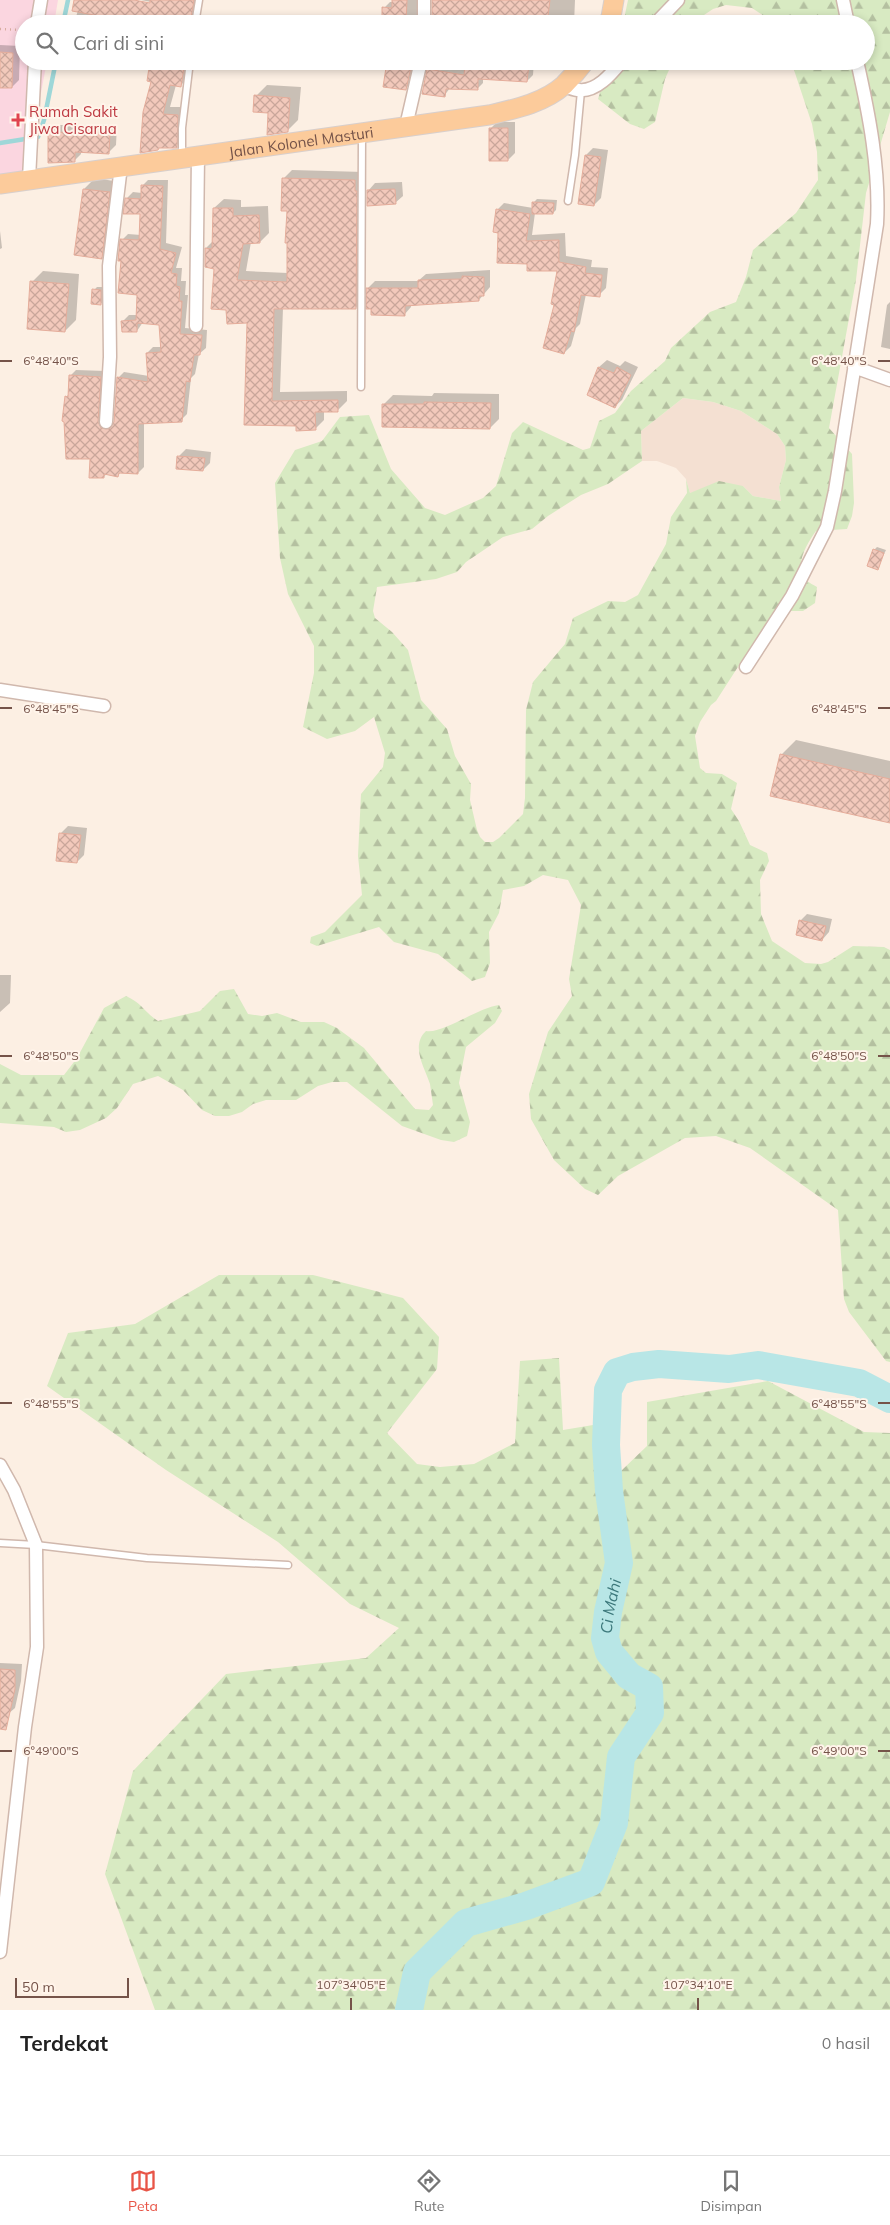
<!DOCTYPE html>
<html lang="id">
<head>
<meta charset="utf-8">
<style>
  :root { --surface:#fff; --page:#f2f2f2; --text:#222; --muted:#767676; --line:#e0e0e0; --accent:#e85547 }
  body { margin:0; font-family:Mulish,sans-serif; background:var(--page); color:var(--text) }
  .scale { position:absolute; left:15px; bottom:12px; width:114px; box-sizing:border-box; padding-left:5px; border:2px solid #755349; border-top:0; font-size:14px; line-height:18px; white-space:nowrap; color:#755349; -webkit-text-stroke:4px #fff4ea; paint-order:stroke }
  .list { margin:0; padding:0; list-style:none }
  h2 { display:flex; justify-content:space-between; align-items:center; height:65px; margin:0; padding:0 20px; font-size:21px }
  h2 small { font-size:16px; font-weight:400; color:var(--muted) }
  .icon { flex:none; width:28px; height:28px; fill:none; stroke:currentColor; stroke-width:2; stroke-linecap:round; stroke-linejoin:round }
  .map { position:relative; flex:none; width:890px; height:2010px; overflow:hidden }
  .search { position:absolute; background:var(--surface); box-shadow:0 2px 8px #0003; left:15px; right:15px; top:15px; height:55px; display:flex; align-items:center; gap:12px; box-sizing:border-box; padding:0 18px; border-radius:28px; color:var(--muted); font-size:19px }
  .sheet { height:145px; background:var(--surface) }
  nav { display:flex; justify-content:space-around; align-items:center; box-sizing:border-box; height:70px; border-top:1px solid var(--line); background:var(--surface); font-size:14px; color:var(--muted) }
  nav a { display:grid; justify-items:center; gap:2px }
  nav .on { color:var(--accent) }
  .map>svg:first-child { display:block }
  .residential { fill:#f4e0d2 }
  .medical { fill:#fbd6e0 }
  .forest { fill:url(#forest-firs); fill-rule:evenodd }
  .shadow { fill:#0003 }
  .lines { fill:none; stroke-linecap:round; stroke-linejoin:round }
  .stream { stroke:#9ed7d8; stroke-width:4.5 }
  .river { stroke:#b8e6e6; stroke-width:28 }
  .building { fill:url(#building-cross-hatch); stroke:#e5ad9b }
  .service-casing { stroke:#d0b8ad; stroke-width:9 }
  .minor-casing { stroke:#d0b8ad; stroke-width:15 }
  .primary-casing { stroke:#d8cfcc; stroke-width:21 }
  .path { stroke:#d7ac9e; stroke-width:2.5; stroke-dasharray:1 4; stroke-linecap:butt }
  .service { stroke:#fff; stroke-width:6 }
  .minor { stroke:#fff; stroke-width:12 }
  .primary { stroke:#fccb9b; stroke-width:19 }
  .ticks { fill:none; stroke:#755349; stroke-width:2 }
  .health-dot { fill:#e0444e; stroke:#fff4ea; stroke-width:2 }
  .labels { text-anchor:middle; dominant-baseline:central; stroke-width:4; stroke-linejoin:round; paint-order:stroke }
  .health-label { font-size:15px; fill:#be3a42; stroke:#fff4ea; text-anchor:start }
  .street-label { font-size:15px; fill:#755349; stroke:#fff4ea }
  .water-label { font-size:16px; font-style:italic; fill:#3c787b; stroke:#fff4ea }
  .ticks-label { font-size:12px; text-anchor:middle; fill:#755349; stroke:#fff4ea; stroke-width:4; stroke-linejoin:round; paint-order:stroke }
</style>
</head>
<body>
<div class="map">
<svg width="890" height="2010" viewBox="0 0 890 2010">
  <defs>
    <pattern id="forest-firs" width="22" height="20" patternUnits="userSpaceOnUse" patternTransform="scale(1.25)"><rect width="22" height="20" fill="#d8eac2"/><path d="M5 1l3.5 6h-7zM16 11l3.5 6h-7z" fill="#b4c0a0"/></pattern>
    <pattern id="building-cross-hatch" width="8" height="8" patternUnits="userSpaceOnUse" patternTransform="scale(1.25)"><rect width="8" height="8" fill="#f2c9bb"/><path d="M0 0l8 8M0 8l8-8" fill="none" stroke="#c9a69a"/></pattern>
  </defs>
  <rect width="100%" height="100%" fill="#fcefe3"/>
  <path class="residential" d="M 683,398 L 713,402 L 741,411 L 777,434 L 785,446 L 786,460 L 779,487 L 781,501 L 753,496 L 743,486 L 690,493 L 686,479 L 676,468 L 657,461 L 642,461 L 641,431 Z"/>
  <path class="medical" d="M 0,0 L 58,0 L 54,24 L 24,24 L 24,61 L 47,61 L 25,178 L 0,182 Z"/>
  <path class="forest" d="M 628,0 L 890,0 L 890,112 L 866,193 L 856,280 L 829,428 L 852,454 L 854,503 L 852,516 L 847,529 L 816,531 C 807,543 793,567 806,580 C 809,583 814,585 817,587 L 815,603 L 803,611 L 774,611 L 716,701 L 711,705 L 700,722 L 695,736 L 700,768 L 706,773 L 722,774 L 737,783 L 731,809 L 739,821 L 750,845 L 767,853 L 769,861 L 760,880 L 761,914 L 772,941 L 805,963 L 821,964 L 828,962 L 853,946 L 884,947 L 890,950 L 890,1362 L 886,1361 L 849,1312 L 844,1299 L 838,1210 L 750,1148 L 716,1136 L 685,1138 L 618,1176 L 598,1195 L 585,1189 L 554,1160 L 531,1119 L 529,1094 L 548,1032 L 572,996 L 569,979 L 581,905 L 568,880 L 543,875 L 524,886 L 503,890 L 499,913 L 489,932 L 490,963 L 485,977 L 472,981 L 438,954 L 394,942 L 379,927 L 317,946 L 310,943 L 311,937 L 325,932 L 362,895 L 358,856 L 361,794 L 383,767 L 385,753 L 374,717 L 355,731 L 327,739 L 303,727 L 314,673 L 314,646 L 288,594 L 280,558 L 275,483 L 295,450 L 322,441 L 340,417 L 369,415 L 391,469 L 425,508 L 445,515 L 483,498 L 496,486 L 512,433 L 523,422 L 583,450 L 590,448 L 599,421 L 615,413 L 631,391 L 665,361 L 671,348 L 710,312 L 736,302 L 746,277 L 753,250 L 796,213 L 818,180 L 817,152 L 812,124 L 791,61 L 866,61 L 866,24 L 776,24 L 752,8 L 726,5 L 713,9 L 701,17 L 696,24 L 623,24 ZM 683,398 L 713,402 L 741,411 L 777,434 L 785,446 L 786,460 L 779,487 L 781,501 L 753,496 L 743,486 L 719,481 L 690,493 L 686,479 L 687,493 L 671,517 L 666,544 L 638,595 L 625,602 L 608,601 L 573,618 L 565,644 L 533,682 L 526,710 L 525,798 L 523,814 L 499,838 L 493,842 L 485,842 L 480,837 L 477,830 L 470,800 L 471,784 L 455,756 L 447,729 L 421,700 L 408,650 L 392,632 L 375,618 L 373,611 L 377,587 L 436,579 L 457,572 L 466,562 L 503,537 L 532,529 L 548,516 L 581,495 L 608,484 L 642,461 L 641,431 Z
    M 610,61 L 673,61 L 665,79 L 655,122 L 644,129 L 630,124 L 598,99 Z
    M 234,989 L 248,1014 L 262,1016 L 277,1013 L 301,1022 L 324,1022 L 337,1028 L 364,1048 L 415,1109 L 429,1110 L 433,1105 C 432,1098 431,1091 430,1084 C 425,1068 410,1046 426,1031 C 443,1034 477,1008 499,1005 L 502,1011 L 495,1023 L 466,1047 L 459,1083 L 470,1122 L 467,1136 L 454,1142 L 441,1140 L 402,1126 L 347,1082 L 332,1082 L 318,1086 L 296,1100 L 266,1100 L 253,1104 L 242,1112 L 229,1116 L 215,1116 L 202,1110 L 183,1090 L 158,1076 L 133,1084 L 117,1108 L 106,1118 L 80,1130 L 66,1132 L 54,1127 L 0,1123 L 0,1064 L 21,1075 L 64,1075 L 77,1058 L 104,1008 L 126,996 C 142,1003 144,1012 158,1021 L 200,1011 L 220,991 Z
    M 219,1275 L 313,1275 L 403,1298 L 439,1337 L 437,1369 L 387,1433 L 417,1464 L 440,1467 L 474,1464 L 515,1443 L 520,1361 L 559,1358 L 563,1430 L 599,1424 L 621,1471 L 647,1446 L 647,1402 L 768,1381 L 864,1432 L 890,1433 L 890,2010 L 155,2010 L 105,1874 L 133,1771 L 226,1674 L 366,1658 L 399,1628 L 350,1604 L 278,1542 L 166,1470 L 47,1386 L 68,1333 L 135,1324 Z"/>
  <path class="shadow" d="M 76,0 L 127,0 L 156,5 L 156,3 L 141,0 L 201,0 L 198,15 L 201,20 L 201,24 L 74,24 L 78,10 Z
    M 393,0 L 421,0 L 425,24 L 383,24 L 384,8 L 390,2 L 393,2 Z
    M 433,0 L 575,0 L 574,24 L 433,24 Z
    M 0,45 L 20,46 L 19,80 L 12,87 L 0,87 Z
    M 151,61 L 191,61 L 188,78 L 180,86 L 176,85 L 170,107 L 185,107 L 184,138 L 176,146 L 160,147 Z
    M 388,61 L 417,61 L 412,82 L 406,88 Z
    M 430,61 L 534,61 L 533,75 L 527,81 L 483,78 L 483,83 L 477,89 L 450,88 L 444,96 L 423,93 Z
    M 267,85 L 301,87 L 298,120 L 287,131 L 256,96 Z
    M 497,122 L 515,122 L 515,153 L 508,160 L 490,129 Z
    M 57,125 L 117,125 L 116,145 L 108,153 L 81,151 L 81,154 L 74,161 L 49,133 Z
    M 593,148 L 608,150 L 601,198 L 594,205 L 586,155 Z
    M 292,170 L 364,172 L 363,182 L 365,182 L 365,298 L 356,308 L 283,308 L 280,392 L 347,391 L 347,401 L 338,410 L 324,411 L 324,420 L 315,429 L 297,425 L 245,423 L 248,322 L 228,309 L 216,268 L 206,248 L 213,241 L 214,208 L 224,199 L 241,200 L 241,207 L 268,206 L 269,233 L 260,242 L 251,242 L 246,271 L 288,273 L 288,210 L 283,179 Z
    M 95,178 L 120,182 L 112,246 L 101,257 L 84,189 Z
    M 148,180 L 168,180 L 166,243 L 182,247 L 176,268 L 182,268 L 181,281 L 186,281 L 185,295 L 188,295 L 185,328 L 207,330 L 206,348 L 199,354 L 195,374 L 191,378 L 187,414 L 181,420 L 144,422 L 144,467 L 138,473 L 121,472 L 118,475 L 107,473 L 104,477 L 91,457 L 66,397 L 70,393 L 70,376 L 76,370 L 106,371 L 107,423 L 115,424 L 118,378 L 124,372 L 149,376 L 147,353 L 153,347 L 162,347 L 160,324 L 143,322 L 137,331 L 123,321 L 129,315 L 137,315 L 139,294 L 122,260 L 122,240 L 128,234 L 141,235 L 141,213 L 127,198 L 133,192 L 142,193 L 142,186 Z
    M 402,182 L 403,196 L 395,203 L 368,191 L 375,183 Z
    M 537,199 L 557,200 L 556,210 L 553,213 L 535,213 L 532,235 L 565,233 L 566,256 L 592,260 L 591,267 L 608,268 L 606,288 L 599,295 L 586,294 L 580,324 L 576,328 L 571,346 L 564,353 L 556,304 L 558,270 L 528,263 L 499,232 L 497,210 L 504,203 L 533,208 L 534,202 Z
    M 0,231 L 2,248 L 0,249 Z
    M 490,270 L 490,287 L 479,300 L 411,304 L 411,307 L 404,315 L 368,288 L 375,281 L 418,281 L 426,274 Z
    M 43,271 L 79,274 L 76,320 L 65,331 L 32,282 Z
    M 97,287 L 104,287 L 104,300 L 101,304 L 94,290 Z
    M 890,302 L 890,349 L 881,347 L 887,305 Z
    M 607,360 L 620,366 L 625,361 L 638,367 L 622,400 L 614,407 L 588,395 L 599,367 Z
    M 434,393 L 499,394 L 499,419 L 490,428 L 384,404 L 393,395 L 432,396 Z
    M 186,449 L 211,452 L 210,463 L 203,470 L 179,456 Z
    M 877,547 L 886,550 L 877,569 L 874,550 Z
    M 796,740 L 890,761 L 890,822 L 781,755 Z
    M 68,826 L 87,828 L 84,855 L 77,862 L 61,833 Z
    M 807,914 L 832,919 L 829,932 L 822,940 L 800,921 Z
    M 0,975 L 11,975 L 10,1003 L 0,1012 Z
    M 0,1663 L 22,1664 L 21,1681 L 15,1708 L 8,1714 L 0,1713 Z"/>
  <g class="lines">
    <path class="stream" d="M 63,24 L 68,0
      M 0,143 L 38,137 L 44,120 L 56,61"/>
    <path class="river" id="s1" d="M 409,2010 L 417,1972 L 466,1923 L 526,1906 L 591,1882 L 614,1823 L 621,1757 L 650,1713 L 649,1687 L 629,1676 L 609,1652 L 605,1638 L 608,1612 L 619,1563 L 609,1491 L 606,1445 L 608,1390 L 617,1372 L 633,1367 L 659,1364 L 729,1369 L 758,1365 L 859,1383 L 890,1399"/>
  </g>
  <path class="building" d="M 74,0 L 134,0 L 150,3 L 150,0 L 194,0 L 190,24 L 143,24 L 72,11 Z
    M 392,0 L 407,0 L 406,24 L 382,24 L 382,7 L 392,8 Z
    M 432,0 L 550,0 L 547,24 L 432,24 Z
    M 0,52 L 13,53 L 12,88 L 0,88 Z
    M 150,61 L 185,61 L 181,87 L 170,85 L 163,114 L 178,115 L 177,148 L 159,148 L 158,150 L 140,153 L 143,112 L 151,82 L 147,81 Z
    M 387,61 L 405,61 L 404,66 L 411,67 L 406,90 L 383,87 Z
    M 499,62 L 529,64 L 527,82 L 478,79 L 478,90 L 446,89 L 445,97 L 422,94 L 427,69 L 464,75 L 465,64 L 499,64 Z
    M 254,95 L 290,98 L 288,132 L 267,135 L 268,113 L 253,112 Z
    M 489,128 L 508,128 L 508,161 L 489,161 Z
    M 92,131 L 110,132 L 109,154 L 75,152 L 75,162 L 48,163 L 48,132 L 92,133 Z
    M 585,155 L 601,157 L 594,206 L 578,204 Z
    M 282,178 L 355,180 L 355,191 L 357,191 L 356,309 L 274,309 L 272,401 L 338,400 L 338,412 L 315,412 L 316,430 L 296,431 L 296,426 L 244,425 L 247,323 L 227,324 L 226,310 L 211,309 L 214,269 L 205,267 L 205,248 L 212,249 L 213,208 L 233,208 L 233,216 L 259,215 L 260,243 L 243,244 L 237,280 L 287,282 L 287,243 L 285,243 L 287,211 L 281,211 Z
    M 141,185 L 163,186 L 160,249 L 176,253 L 171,273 L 177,274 L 176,286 L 180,287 L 179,301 L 182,301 L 180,334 L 202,335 L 200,355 L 194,355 L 190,382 L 186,381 L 182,422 L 138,424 L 138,474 L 119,473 L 118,477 L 104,474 L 104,478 L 89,478 L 90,459 L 66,459 L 64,422 L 62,421 L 65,396 L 68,397 L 69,375 L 101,377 L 98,422 L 101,428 L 109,429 L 114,422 L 117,377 L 148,382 L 146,353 L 161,352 L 159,325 L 137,323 L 137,332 L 122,332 L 121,321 L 136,320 L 137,295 L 118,293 L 121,261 L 118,261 L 120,239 L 139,240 L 140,214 L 123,214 L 125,198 L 141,199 Z
    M 83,189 L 110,192 L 102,259 L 74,255 Z
    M 395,189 L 396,204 L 367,206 L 367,190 Z
    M 532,202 L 554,203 L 553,214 L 532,214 Z
    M 496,209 L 530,214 L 526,241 L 559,240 L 559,262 L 586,267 L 585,273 L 602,275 L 600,297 L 581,295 L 574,332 L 571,331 L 564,354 L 543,348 L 554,305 L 551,304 L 557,271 L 527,271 L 527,264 L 497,263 L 498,233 L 493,232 Z
    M 462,276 L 484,277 L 484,296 L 479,296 L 479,301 L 405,306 L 405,316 L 371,315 L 371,309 L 366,309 L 366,288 L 418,288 L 418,280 L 462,279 Z
    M 30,281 L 69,284 L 65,332 L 27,329 Z
    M 92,289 L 101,290 L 101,305 L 91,304 Z
    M 598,367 L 614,373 L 617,367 L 631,375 L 615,408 L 587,395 Z
    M 424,402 L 491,403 L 490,429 L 382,427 L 382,404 L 424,404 Z
    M 177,456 L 205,458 L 203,471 L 176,469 Z
    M 873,549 L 884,553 L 878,570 L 867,566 Z
    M 780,754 L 890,779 L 890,823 L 770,796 Z
    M 59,833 L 81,835 L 77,863 L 56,861 Z
    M 799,920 L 826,926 L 822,941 L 796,935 Z
    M 0,1669 L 15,1670 L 15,1689 L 6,1730 L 0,1729 Z"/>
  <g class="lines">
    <defs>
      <path id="service" d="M 195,24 L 199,0
        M 182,157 L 182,128 L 190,61
        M 568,201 L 575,155 L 581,91
        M 361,387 L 362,134
        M 0,1543 L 36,1545 L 147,1558 L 288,1565"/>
      <path id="minor" d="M 424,0 L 424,24
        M 843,0 L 848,24
        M 37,24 L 41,0
        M 655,24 L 678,0
        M 563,86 C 568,87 574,90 579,90 C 597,92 612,73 622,61
        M 406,126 L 421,61
        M 29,179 L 35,61
        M 196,326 L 198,155
        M 854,367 L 890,380
        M 106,422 L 110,357 L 109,266 L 121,166
        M 746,667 L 792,596 L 827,527 L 835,491 L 877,224 C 880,170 869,114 857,61
        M 0,690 L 104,706
        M 0,1465 L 14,1490 L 36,1545 L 37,1647 L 25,1727 L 0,1952"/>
      <g id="primary">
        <path d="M 608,24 L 611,17 L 614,0"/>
        <path id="s2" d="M 0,184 L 489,115 C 515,109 544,103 564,85 C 572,77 579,69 585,61"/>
      </g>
    </defs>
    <use href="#service" class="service-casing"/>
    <use href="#minor" class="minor-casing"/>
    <use href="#primary" class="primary-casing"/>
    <path class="path" d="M 0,29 L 24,30"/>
    <use href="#service" class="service"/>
    <use href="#minor" class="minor"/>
    <use href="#primary" class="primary"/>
  </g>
  <path class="ticks" d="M 0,361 L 12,361M 878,361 L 890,361M 0,708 L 12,708M 878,708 L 890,708M 0,1056 L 12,1056M 878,1056 L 890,1056M 0,1403 L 12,1403M 878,1403 L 890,1403M 0,1751 L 12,1751M 878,1751 L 890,1751M 351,1998 L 351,2010M 698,1998 L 698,2010"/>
  <path class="health-dot" d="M15.5 112.5h5v5h5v5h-5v5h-5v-5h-5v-5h5z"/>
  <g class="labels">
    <g class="health-label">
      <text x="29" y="111">Rumah Sakit<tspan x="29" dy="17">Jiwa Cisarua</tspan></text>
    </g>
    <g class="street-label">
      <text stroke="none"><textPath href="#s2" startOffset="304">Jalan Kolonel Masturi</textPath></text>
    </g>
    <g class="water-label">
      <text stroke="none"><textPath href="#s1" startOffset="549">Ci Mahi</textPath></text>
    </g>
  </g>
  <g class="ticks-label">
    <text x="51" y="365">6°48'40"S</text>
    <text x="839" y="365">6°48'40"S</text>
    <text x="51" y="713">6°48'45"S</text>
    <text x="839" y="713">6°48'45"S</text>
    <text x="51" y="1060">6°48'50"S</text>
    <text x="839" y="1060">6°48'50"S</text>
    <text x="51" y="1408">6°48'55"S</text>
    <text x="839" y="1408">6°48'55"S</text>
    <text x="51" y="1755">6°49'00"S</text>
    <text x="839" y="1755">6°49'00"S</text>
    <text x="351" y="1989">107°34'05"E</text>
    <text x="698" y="1989">107°34'10"E</text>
  </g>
</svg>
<div class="scale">50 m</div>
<div class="search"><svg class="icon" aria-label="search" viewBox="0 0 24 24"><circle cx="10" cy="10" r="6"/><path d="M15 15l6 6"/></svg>Cari di sini</div>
</div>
<section class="sheet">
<h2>Terdekat<small>0 hasil</small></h2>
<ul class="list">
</ul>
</section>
<nav>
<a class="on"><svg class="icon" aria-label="map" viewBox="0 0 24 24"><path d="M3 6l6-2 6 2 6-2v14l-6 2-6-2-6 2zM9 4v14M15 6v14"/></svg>Peta</a>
<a><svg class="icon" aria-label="directions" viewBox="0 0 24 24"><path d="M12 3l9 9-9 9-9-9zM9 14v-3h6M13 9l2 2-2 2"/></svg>Rute</a>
<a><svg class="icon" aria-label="saved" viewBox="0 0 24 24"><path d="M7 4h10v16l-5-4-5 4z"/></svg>Disimpan</a>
</nav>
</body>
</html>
